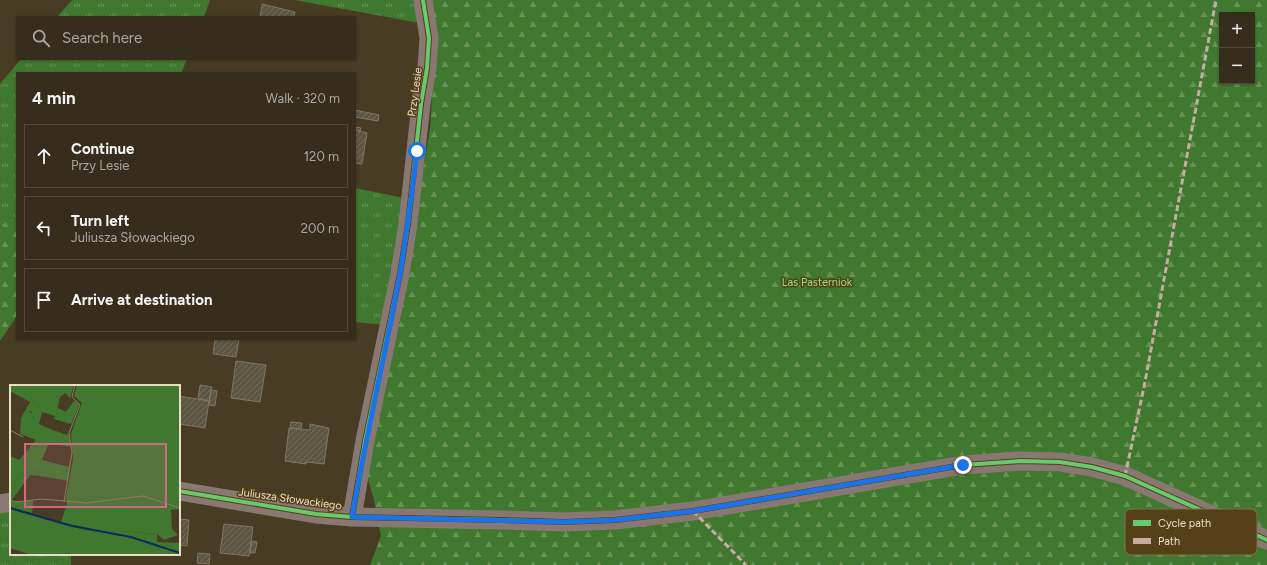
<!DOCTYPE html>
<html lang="en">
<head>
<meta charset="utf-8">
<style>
  :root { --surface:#362d1c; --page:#3d3525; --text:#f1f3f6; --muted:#aaa8a3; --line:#50493b }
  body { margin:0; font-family:Figtree,sans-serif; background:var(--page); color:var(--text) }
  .controls { position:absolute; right:12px; top:12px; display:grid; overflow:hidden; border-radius:0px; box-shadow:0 1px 3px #0004 }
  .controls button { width:36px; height:36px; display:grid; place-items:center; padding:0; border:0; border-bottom:1px solid var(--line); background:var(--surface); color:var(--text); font:20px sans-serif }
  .stop { position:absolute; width:12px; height:12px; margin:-9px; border:3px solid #1a73e8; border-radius:50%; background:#fff }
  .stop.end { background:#1a73e8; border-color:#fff; box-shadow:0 1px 4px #0008 }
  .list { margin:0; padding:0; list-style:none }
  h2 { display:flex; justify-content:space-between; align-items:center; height:52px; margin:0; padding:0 16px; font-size:17px }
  h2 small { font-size:13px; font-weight:400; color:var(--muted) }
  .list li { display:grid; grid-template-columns:26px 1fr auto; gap:12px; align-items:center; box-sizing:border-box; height:64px; margin:0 8px 8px; padding:0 8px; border:1px solid var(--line); border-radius:0px }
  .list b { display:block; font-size:15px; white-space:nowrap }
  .list p { margin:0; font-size:13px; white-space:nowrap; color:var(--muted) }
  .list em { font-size:13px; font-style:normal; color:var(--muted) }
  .icon { flex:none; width:22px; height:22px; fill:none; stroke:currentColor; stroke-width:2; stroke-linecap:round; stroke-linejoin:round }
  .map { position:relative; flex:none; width:1267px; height:565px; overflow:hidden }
  .search { position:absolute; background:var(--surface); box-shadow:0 1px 3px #0004; left:16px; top:16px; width:340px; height:44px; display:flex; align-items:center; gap:10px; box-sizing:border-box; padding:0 14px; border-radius:0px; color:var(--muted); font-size:15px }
  .panel { position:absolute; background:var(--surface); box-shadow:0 1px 3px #0004; left:16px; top:72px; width:340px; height:268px; border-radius:0px }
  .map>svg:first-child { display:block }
  .grass { fill:url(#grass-tufts) }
  .forest { fill:url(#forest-firs); fill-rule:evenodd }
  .building { fill:url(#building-hatch); stroke:#7e7764 }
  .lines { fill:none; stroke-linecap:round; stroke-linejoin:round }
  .minor { stroke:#897872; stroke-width:19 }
  .quiet { stroke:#c7aca2; stroke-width:3; stroke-dasharray:6 3; stroke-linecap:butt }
  .cycleway-casing { stroke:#564017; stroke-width:6 }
  .cycleway { stroke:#67ca6e; stroke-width:4 }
  .route { stroke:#1a73e8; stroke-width:5 }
  .labels { text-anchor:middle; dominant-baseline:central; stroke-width:3; stroke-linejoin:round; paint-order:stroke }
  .street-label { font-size:11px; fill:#eaddc7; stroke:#564017 }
  .park-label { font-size:11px; fill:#8ee67c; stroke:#564017 }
  .inset-river { fill:none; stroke:#0d2b5d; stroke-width:2 }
  .inset-road { fill:none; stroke:#897c66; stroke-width:1 }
  .view { fill:#d26786; fill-opacity:0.15; stroke:#d26786; stroke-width:2 }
  .inset-edge { fill:none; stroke:#eaddc7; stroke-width:2 }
  .key { fill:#564017; stroke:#826f4c; stroke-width:1 }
  .key-label { font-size:11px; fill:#eaddc7 }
</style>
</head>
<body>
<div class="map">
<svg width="1267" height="565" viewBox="0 0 1267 565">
  <defs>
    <pattern id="grass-tufts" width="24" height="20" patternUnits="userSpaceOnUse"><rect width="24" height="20" fill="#41782f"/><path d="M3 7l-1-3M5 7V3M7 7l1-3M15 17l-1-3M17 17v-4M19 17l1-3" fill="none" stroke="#669155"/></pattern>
    <pattern id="forest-firs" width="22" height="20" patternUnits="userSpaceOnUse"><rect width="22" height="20" fill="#41782f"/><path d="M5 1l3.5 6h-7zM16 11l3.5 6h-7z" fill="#669155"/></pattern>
    <pattern id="building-hatch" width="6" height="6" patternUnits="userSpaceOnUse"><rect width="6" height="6" fill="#5c5542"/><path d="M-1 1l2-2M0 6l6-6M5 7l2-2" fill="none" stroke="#746d5c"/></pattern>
  </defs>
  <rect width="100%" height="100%" fill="#483c25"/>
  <path class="grass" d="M 72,0 L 210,0 L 204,17 L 57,17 Z
    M 295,0 L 415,0 L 419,23 Z
    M 21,59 L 187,59 L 181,73 L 17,73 L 17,219 L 10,217 L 0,228 L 0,84 Z
    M 355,188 L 404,198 L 385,325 L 355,322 Z
    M 11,511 L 11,554 L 71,554 L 71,565 L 0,565 L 0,512 Z"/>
  <path class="forest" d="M 432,0 L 1267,0 L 1267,565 L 370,565 L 381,536 L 374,500 L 366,472 L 401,316 L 414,240 L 421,182 L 430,129 L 434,65 ZM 1222,15 L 1252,15 L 1252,81 L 1222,81 Z
    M 10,217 L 17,219 L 17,316 L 0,341 L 0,228 Z"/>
  <path class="building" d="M 262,4 L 295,12 L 294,17 L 260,17 Z
    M 355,110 L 379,115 L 378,121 L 355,117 Z
    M 355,127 L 361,128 L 360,131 L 355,130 Z
    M 355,130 L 367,133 L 362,164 L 355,163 Z
    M 215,339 L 239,339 L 236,357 L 213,354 Z
    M 236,361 L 266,365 L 260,402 L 231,398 Z
    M 200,385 L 212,387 L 209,401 L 198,398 Z
    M 211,390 L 217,391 L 215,406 L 209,405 Z
    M 179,396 L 209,401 L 205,428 L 179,424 Z
    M 291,422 L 302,423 L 301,429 L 290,428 Z
    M 310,424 L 329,428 L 324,464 L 307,462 L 306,464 L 285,461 L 289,428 L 310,430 Z
    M 179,519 L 189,520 L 187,546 L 179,545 Z
    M 224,524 L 253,527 L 249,556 L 220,553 Z
    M 252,541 L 257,542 L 255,553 L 250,553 Z
    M 198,553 L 210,554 L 209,564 L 197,563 Z"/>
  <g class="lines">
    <path class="minor" d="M 179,491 L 316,514 L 352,517 L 501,520 L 564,522 L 615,520 L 693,511 L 963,465 L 1020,461 L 1060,462 L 1092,467 L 1125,476 L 1267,540
      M 0,504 L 11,502
      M 352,517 L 365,441 L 400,274 L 408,224 L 421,104 L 427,68 L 429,38 L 423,0"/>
    <path class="quiet" d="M 1125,476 L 1144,387 L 1216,0
      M 693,511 L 746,565"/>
    <defs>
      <path id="cycleway" d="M 179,491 L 316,514 L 352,517 L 501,520 L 564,522 L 615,520 L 693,511 L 963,465 L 1020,461 L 1060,462 L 1092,467 L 1125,476 L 1267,540
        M 352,517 L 365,441 L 400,274 L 408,224 L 421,104 L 427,68 L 429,38 L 423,0"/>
    </defs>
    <use href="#cycleway" class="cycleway-casing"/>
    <use href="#cycleway" class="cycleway"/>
  </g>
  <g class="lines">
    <path class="route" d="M 417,151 C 412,192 407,233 400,274 C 385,355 366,436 352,517 L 564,522 L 615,520 L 693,511 L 963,465"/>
  </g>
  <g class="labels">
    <g class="street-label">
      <text transform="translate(415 92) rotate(-82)">Przy Lesie</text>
      <text transform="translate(290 499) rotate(8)">Juliusza Słowackiego</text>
    </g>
    <g class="park-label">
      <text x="817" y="282">Las Pasterniok</text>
    </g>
  </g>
  <g transform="translate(10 385)">
    <rect width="170" height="170" fill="#483c25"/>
    <path d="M 0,0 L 64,0 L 60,13 L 55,8 L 50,12 L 45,11 L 39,18 L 28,22 L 25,16 L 20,17 L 0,6 ZM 64,16 L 69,19 L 68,23 L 61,39 L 44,34 L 48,23 L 56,27 ZM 19,25 L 30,44 L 40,44 L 57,50 L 58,47 L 61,62 L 39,58 L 32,75 L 60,82 L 58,96 L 30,91 L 28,87 L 16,84 L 0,100 L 0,71 L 9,75 L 26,55 L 10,49 L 11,33 ZM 0,116 L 23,116 L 22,128 L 0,122 ZM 0,124 L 87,147 L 83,144 L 147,149 L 147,157 L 170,158 L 170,170 L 21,170 L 0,163 Z" fill="#41782f"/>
    <path d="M 67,0 L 170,0 L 170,124 L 161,125 L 162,144 L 168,150 L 154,155 L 147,149 L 83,144 L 51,137 L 57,119 L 56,112 L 63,74 L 61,49 L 72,18 L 64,11 ZM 44,11 L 50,12 L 46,31 L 32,27 L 29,39 L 40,44 L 30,44 L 20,32 L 22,27 L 19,25 L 11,33 L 20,17 L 25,16 L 28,22 L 32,15 L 39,18 ZM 16,84 L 28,87 L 30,91 L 20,90 L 2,115 L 0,114 L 0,100 Z" fill="#41782f"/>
    <path class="inset-river" d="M 0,123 L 62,141 L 121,152 L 170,168"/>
    <path class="inset-road" d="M 0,45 L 13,52M 0,115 L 6,117 L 32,114 L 77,118 L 133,111 L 170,123M 54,117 L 62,67 L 59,48 L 70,20 L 62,12 L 65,0"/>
    <path class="view" d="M 15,59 L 156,59 L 156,122 L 15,122 Z"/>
    <rect width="170" height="170" class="inset-edge"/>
  </g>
  <rect x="1125" y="509" width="132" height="46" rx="6" class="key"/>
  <rect x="1133" y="520" width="18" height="6" fill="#67ca6e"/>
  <rect x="1133" y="538" width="18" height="6" fill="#c7aca2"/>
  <g class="key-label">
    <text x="1158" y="527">Cycle path</text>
    <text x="1158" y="545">Path</text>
  </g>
</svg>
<div class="controls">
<button>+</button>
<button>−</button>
</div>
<div class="stop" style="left:417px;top:151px"></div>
<div class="stop end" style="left:963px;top:465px"></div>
<div class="search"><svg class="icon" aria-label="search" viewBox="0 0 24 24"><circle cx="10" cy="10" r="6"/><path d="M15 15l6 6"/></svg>Search here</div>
<section class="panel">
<h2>4 min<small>Walk · 320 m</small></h2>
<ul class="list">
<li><svg class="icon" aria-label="ahead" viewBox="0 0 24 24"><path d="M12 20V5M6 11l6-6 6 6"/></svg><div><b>Continue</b><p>Przy Lesie</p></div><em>120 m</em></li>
<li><svg class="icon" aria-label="left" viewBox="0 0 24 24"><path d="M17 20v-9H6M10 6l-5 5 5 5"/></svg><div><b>Turn left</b><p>Juliusza Słowackiego</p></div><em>200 m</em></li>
<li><svg class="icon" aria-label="arrive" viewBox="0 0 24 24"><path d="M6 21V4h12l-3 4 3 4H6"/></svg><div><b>Arrive at destination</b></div></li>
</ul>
</section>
</div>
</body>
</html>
